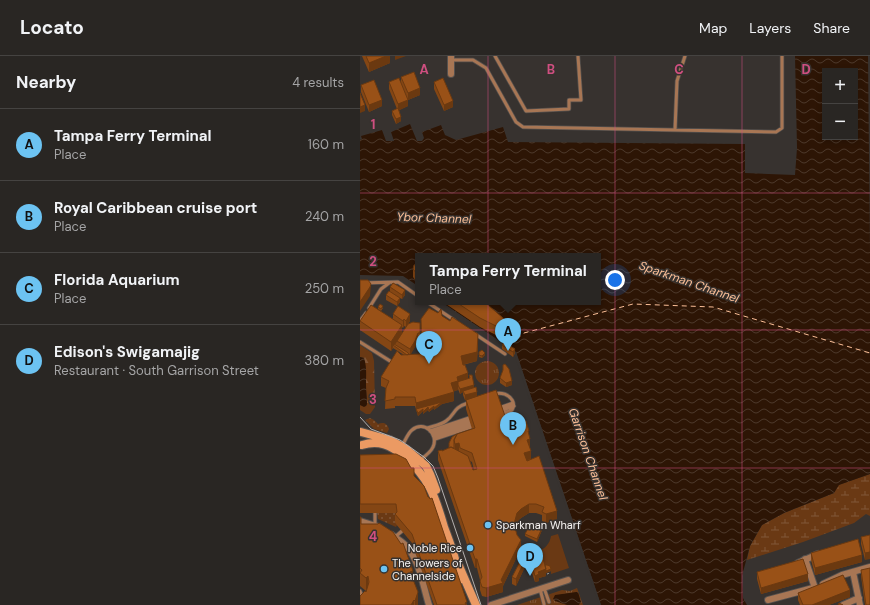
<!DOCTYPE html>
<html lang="en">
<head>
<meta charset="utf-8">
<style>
  :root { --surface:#292623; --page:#353230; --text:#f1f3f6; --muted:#a5a5a6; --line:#454341; --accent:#6cc3f2 }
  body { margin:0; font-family:"DM Sans",sans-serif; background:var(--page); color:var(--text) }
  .controls { position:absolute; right:12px; top:12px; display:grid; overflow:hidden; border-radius:0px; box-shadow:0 2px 6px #0003 }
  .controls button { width:36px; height:36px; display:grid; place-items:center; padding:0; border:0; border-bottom:1px solid var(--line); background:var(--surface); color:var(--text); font:20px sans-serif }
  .you { position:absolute; left:255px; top:224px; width:14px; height:14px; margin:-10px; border:3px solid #fff; border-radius:50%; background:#1a73e8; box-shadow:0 0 0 6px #1a73e833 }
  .badge { display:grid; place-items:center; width:26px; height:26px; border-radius:50%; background:var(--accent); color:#111; font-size:13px; font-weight:700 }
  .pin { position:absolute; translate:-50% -33px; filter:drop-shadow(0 1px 2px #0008) }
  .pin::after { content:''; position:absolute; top:21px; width:14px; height:12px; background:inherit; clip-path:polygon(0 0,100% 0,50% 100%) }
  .popup { position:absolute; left:55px; top:197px; width:186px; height:52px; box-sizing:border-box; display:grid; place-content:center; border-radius:0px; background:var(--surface); filter:drop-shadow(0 1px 3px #0005); font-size:13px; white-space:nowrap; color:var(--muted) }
  .popup b { font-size:15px; color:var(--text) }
  .popup::after { content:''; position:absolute; left:50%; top:100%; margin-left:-8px; border:8px solid transparent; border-top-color:var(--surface) }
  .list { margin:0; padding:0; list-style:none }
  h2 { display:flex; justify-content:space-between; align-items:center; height:52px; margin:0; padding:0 16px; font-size:17px }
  h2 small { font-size:13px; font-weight:400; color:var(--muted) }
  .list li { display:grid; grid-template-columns:26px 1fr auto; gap:12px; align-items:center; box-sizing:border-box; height:72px; padding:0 16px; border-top:1px solid var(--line) }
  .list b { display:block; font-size:15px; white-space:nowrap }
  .list p { margin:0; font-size:13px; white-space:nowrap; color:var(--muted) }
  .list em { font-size:13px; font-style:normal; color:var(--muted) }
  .map { position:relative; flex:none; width:510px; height:549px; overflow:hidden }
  header { display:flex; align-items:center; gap:24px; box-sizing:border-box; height:56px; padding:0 20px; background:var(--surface); border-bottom:1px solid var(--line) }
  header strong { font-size:19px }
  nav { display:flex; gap:22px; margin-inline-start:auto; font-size:14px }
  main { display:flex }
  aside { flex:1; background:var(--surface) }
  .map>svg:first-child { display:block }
  .grass { fill:#6a3914 }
  .forest { fill:url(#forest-firs) }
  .wetland { fill:url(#wetland-marsh) }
  .park { fill:url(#park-tufts) }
  .garden { fill:url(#garden-dots) }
  .water { fill:url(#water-waves); fill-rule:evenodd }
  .pier { fill:#37322f }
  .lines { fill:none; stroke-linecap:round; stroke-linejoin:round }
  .ferry { stroke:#fcbf97; stroke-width:1; stroke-dasharray:5 4; stroke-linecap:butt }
  .service-casing { stroke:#56514e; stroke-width:4.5 }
  .minor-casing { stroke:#56514e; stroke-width:8 }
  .secondary-casing { stroke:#56514e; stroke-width:10 }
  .path { stroke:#9e9b98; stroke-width:1; stroke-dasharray:2 3; stroke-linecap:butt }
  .service { stroke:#a87654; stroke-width:3 }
  .minor { stroke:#a87654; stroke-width:6 }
  .secondary { stroke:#eb9a63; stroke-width:8 }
  .tram { stroke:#b5b1af; stroke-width:1 }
  .wall { fill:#844614; fill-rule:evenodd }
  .shaded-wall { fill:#6b3910 }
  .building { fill:#995117; stroke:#6b3910 }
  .grid { fill:none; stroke:#cf4f80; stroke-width:1; stroke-opacity:0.55 }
  .poi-dot { fill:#6cc3f2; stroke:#37322f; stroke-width:1.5 }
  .labels { text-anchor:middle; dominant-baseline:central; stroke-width:3; stroke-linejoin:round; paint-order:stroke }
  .poi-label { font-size:11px; fill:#f6f3f1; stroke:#37322f; text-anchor:start }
  .water-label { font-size:12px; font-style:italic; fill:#fcbf97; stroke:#37322f }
  .grid-label { font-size:13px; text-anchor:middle; font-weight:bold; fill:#cf4f80; stroke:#37322f; stroke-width:3; stroke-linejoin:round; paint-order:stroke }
</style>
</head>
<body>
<header>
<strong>Locato</strong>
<nav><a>Map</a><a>Layers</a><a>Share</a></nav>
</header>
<main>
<aside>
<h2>Nearby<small>4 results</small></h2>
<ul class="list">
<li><span class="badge">A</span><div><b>Tampa Ferry Terminal</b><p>Place</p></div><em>160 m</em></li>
<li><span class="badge">B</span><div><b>Royal Caribbean cruise port</b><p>Place</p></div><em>240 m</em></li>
<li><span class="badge">C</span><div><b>Florida Aquarium</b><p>Place</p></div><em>250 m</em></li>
<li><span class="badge">D</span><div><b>Edison's Swigamajig</b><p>Restaurant · South Garrison Street</p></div><em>380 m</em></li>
</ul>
</aside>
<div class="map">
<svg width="510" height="549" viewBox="0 0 510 549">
  <defs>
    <pattern id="forest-firs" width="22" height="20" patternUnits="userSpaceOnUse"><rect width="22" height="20" fill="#6a3914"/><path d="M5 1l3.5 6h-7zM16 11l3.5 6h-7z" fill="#805637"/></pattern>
    <pattern id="wetland-marsh" width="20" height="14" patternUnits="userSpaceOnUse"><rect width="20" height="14" fill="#6a3914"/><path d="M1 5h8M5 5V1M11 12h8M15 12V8" fill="none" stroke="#805637"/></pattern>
    <pattern id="park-tufts" width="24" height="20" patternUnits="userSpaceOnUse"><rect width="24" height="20" fill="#6a3914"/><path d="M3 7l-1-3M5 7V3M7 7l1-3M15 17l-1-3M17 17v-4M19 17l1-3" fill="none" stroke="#805637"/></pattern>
    <pattern id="garden-dots" width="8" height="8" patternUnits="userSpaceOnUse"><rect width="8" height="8" fill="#6a3914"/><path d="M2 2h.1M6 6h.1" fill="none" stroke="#805637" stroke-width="1.8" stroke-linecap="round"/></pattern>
    <pattern id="water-waves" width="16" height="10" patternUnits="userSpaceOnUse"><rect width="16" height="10" fill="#2d1505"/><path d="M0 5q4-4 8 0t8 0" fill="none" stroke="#4c382a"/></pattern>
  </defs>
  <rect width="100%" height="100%" fill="#37322f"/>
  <path class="grass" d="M 198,478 L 209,512 L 191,518 L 191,515 L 184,512 L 180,501 L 175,499 L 177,495 C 185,494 190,487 191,480 Z"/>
  <path class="forest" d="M 0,289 L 12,297 L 14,305 L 15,351 L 10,358 L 6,358 L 0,354 L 0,349 L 6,350 L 7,348 L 4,302 L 0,301 Z"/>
  <path class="wetland" d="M 510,418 L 510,460 L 506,458 L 494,467 L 443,486 L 387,504 L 390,490 L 402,469 L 424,457 L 474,437 L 478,429 Z"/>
  <path class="park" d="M115 317a12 12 0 1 1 24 0a12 12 0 1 1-24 0Z
    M 217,532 L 223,549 L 157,549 L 202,534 L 210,535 Z"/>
  <path class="garden" d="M 10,362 L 14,364 L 18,368 C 23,366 27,367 29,373 L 27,377 L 14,373 L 5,364 Z
    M 17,457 L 36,457 L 35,467 L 37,469 L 36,471 L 18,463 Z"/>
  <path class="water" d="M 435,0 L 508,0 L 510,197 L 510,418 L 479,429 L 474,437 L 424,457 L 402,469 L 390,490 L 382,520 L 383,542 L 387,549 L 241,549 L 156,296 L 81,246 L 238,246 L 238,200 L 58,200 L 58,230 L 43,220 L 0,219 L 0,84 L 2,83 L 1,80 L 22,74 L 26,85 L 34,85 L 31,76 L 50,68 L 57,85 L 62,85 L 64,82 L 62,76 L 81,69 L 85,79 L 96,84 L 143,71 L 148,86 L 385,88 L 385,117 L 435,119 L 437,92 ZM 465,15 L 495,15 L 495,81 L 465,81 Z
    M 0,301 L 4,302 C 7,311 6,319 6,329 C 6,335 7,342 7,348 L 6,350 L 4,351 L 0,349 Z
    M 216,536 L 218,536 L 221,546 L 219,549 L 207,549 L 195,545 L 193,543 L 195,539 Z"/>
  <path class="pier" d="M 79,246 L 81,246 L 156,296 L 241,549 L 239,549 L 154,298 Z"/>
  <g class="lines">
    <path class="ferry" d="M 150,289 L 164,277 L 273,248 L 353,251 L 510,297"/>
    <defs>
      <path id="service" d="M 135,0 L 166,55 L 209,53 L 209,44 L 221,44 L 218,0
        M 91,4 L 113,4 L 126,12 L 156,66 L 163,71 L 416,76 L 422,72 L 422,0
        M 315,74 L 317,25 L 325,0
        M 0,227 L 38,226 L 58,240
        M 67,246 L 94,264
        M 9,252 L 21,233 L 29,227
        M 0,265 L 6,257
        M 115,278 L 145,298
        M 0,286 L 30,305
        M 134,338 C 149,333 165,352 142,361
        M 139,352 L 153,347
        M 140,355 L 154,350
        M 141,358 L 152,354
        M 67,372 C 73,370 81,369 86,365 C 96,358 92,352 108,347
        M 70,375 L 109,362
        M 73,377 L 110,365
        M 74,380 L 110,368
        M 75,383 L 111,371
        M 42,390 C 45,385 48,377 52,374 C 64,364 79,378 73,391 C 71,396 64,401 60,404
        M 15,469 L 15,457
        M 35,481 L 42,475
        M 184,532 L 189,546
        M 180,533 L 184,548
        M 0,535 L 3,542 L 0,547"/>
      <path id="minor" d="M 91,18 L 91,0
        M 0,465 L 19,471
        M 32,479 C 37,483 43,486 47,491 C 60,506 63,530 69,549
        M 445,503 L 455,532
        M 438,507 L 458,498
        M 493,516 L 500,549
        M 463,528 L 482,519 L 510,511
        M 408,544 L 453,532
        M 131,549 L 208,524
        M 483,549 L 499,542"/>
      <path id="secondary" d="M 1,376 L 30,384 L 46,393 L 66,410 L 70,418 L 76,434
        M 2,389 C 19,384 30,389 44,400 C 69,422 75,440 84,471 C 88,482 92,492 95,503 C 96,510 97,517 99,524
        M 99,510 L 116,549"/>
    </defs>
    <use href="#service" class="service-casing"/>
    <use href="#minor" class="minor-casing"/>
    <use href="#secondary" class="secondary-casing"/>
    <path class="path" d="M 195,470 L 198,469
      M 187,518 L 190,517 L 189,516"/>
    <use href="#service" class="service"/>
    <use href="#minor" class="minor"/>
    <use href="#secondary" class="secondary"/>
    <path class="tram" d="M 0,361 L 11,373 L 40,384 L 64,401 L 73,410 L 78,422 L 121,549"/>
  </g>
  <path class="wall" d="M 2,0 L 30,0 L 30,7 L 9,16 Z
    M 41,21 L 60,39 L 48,44 L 48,50 L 39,54 L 41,65 L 36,68 L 32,59 L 32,55 L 37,53 L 29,33 L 29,26 L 41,28 Z
    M 74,26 L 93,51 L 84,55 L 74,33 Z
    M 1,29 L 22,50 L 9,56 L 1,36 Z
    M 58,208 L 58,228 L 53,221 L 53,213 Z
    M 30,231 L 45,239 L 42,243 L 40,242 L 40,246 L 37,250 L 26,244 L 26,239 L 30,236 Z
    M 83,246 L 123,246 L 147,271 L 147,280 L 138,280 L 120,271 Z
    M 18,251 L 23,252 L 21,255 L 18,253 Z
    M 33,258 L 50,265 L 48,268 L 60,267 L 60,284 L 58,283 L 55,291 L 50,298 L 60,298 L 62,296 L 82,260 L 118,287 L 117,305 L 103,309 L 108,322 L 109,322 L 109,319 L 117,340 L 105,344 L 103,339 L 103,336 L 100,338 L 98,333 L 98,334 L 94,335 L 94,345 L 82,348 L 74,354 L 74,352 L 69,356 L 68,354 L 63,358 L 63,355 L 58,360 L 55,350 L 35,350 L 35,352 L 25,353 L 26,332 L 21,330 L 21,321 L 41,299 L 44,299 L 33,292 L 31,295 L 0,274 L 0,265 L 33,263 ZM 44,270 L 46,271 L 42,278 L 42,271 L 43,272 Z
    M 142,289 L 155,297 L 153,301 L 142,293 Z
    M 119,296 L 125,299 L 122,302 L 119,301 Z
    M 143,309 L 152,329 L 146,331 L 140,327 L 140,322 L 143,315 Z
    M 106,344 L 152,363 L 169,380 L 171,403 L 197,463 L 186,467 L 182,465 L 182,459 L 176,457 L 169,457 L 161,462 L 157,466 L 155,473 L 161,492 L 143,530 L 143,536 L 126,541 L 122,540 L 120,534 L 120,524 L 117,512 L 115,512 L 78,404 L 78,395 L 82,395 L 89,392 L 92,381 L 112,373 L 106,353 ZM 110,405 L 112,406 L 114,414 L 113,414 Z
    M 0,399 L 54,420 L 107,549 L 74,549 L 52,487 L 35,467 L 35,458 L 36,457 L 0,457 Z
    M 0,461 L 1,468 L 53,522 L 58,549 L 0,549 L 6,535 L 0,530 Z
    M 182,474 L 177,486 L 165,480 L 165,478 Z
    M 510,479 L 505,504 L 501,488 L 501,481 Z
    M 451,497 L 502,506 L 455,519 L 451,504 Z
    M 171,498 L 156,530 L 152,528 L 152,521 Z
    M 171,507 L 185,509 L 191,515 L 186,517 L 186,520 L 179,522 L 179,525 L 175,526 L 171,514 Z
    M 501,514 L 510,549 L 505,549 L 501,520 Z
    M 397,516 L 448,525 L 401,538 L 397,523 Z
    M 438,537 L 490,541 L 469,549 L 440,549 L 438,544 Z"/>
  <path class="shaded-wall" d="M 26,0 L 30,0 L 30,7 L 9,16 L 9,7 Z
    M 35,0 L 46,0 L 35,4 Z
    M 60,32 L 60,39 L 48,44 L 48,50 L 38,55 L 38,48 L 48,44 L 48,37 Z
    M 22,44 L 22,50 L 9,56 L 9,49 Z
    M 93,45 L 93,51 L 84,55 L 84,49 Z
    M 5,49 L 5,55 L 0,57 L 0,51 Z
    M 41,61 L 41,65 L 36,68 L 36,63 Z
    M 11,228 L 10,240 L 0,255 L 0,246 Z
    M 45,234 L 45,239 L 42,243 L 42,239 Z
    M 40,242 L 40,246 L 37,250 L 37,246 Z
    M 50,258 L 50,265 L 46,271 L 46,265 Z
    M 44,263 L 44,270 L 43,272 L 43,265 Z
    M 42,269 L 42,278 L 34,290 L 33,289 L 33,292 L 31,295 L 31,286 Z
    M 58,277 L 58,283 L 55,291 L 50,300 L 50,293 Z
    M 118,278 L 117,305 L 101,309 L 101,300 Z
    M 155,293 L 155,297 L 153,301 L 153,296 Z
    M 125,297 L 125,299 L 122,302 L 122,300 Z
    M 108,317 L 108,326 L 98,329 L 98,334 L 91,336 L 91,327 L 97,321 Z
    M 152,325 L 152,329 L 146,331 L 146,327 Z
    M 114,329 L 114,333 L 103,335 L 103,336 L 100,338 L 100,333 Z
    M 94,336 L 94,345 L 82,348 L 74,354 L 74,351 L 74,352 L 69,356 L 68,352 L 68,354 L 63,358 L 63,354 L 63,355 L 58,360 L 56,353 L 56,356 L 56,347 Z
    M 117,336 L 117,340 L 105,344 L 105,339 Z
    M 170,383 L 170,392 L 167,384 Z
    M 99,387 L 99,396 L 95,397 L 95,388 Z
    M 171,395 L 171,403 L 164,405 L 164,397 Z
    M 169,448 L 169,457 L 161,462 L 157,466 L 154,477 L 154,468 L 157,457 L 161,453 Z
    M 197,455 L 197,463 L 186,467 L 186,458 Z
    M 182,472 L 182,474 L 177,486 L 177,483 Z
    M 161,484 L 161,492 L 143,530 L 143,536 L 126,541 L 126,532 L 141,524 Z
    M 171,491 L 171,498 L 156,530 L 156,523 Z
    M 510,496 L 510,503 L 505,504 L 505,497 Z
    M 502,499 L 502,506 L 455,519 L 455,512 Z
    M 115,503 L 117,503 L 117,512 L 115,512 Z
    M 186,513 L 191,513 L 191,515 L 186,517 L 186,520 L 179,522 L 179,525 L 175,526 L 175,520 L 178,516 Z
    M 53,515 L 53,528 L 50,516 Z
    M 448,518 L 448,525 L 401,538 L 401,532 Z
    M 8,520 L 8,533 L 6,535 L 6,522 Z
    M 490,534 L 490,541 L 469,549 L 452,549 Z
    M 58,536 L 58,549 L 55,549 L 55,545 Z
    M 54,544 L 54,549 L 51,549 Z"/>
  <path class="building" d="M 6,0 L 26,0 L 9,7 Z
    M 54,16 L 60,32 L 48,37 L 41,21 Z
    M 39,22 L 48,44 L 38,48 L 29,26 Z
    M 83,22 L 93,45 L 84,49 L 74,26 Z
    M 14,24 L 22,44 L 9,49 L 1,29 Z
    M 0,37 L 5,49 L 0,51 Z
    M 38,52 L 41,61 L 36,63 L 32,55 Z
    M 58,208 L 58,219 L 53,213 L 54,209 Z
    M 0,224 L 8,224 L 11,228 L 10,231 L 0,246 Z
    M 33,227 L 45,234 L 42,239 L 30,231 Z
    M 29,235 L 40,242 L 37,246 L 26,239 Z
    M 96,246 L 123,246 L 128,249 L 143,262 L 147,271 L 138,271 L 120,262 Z
    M 20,248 L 23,250 L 21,253 L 18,251 Z
    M 11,249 L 42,269 L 31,286 L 0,265 Z
    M 38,250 L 50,258 L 46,265 L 44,263 L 43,265 L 33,258 Z
    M 69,252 L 78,257 L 81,253 L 82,260 L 90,265 L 92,261 L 118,278 L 117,296 L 101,300 L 103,309 L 105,309 L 108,317 L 97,321 L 98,325 L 91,327 L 94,336 L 56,347 L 55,341 L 35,341 L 35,343 L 25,345 L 26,332 L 29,325 L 21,321 L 37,295 L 41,299 L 60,298 L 62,295 L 61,263 Z
    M 53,266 L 60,267 L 60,277 L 58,277 L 55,285 L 50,293 L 37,285 L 48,268 Z
    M 144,286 L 155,293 L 153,296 L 142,289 Z
    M 34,288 L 47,296 L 49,298 L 47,299 L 33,289 Z
    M 122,294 L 125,297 L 122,300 L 119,299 L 119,296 Z
    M 145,308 L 149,313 L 152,325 L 146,327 L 140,322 L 143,314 L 143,309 Z
    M 109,319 L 112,319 L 114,329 L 100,333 L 98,329 L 98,325 L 97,326 L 110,322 Z
    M 116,331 L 117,336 L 105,339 L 103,335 Z
    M 136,334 L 145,360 L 150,358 L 152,363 L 161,359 L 164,365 L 166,365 L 169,375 L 168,375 L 170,383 L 167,384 L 171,395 L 164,397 L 167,405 L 179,400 L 197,455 L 186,458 L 182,456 L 184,451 L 176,448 L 169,448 L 161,453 L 157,457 L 154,468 L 157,479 L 161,484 L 141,524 L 143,527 L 126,532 L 122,531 L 120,525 L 122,521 L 117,503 L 115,503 L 78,395 L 82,394 L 82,395 L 91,391 L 108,400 L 113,414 L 117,413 L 112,397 L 100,392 L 99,387 L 95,388 L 94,384 L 97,378 L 115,372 L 106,344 Z
    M 82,346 L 74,352 L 74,350 L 69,354 L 68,351 L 63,356 L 63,353 L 58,357 L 56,353 Z
    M 97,378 L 94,384 L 94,392 L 93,392 L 91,391 L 89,392 L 89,387 L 92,381 L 95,379 Z
    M 36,398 L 46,403 L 51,412 L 54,412 L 54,420 L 64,430 L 68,441 L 69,441 L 70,443 L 72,442 L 107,546 L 105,547 L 106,549 L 77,549 L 52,478 L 35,458 L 37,456 L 36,448 L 0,448 L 0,399 Z
    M 0,461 L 1,461 L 1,468 L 18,468 L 19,467 L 33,476 L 41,488 L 43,487 L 53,515 L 50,516 L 58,536 L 55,545 L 54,544 L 51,549 L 0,549 L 0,540 L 5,535 L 6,536 L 9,526 L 8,520 L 6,522 L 0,517 L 2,514 L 0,512 Z
    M 171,467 L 182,472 L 177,483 L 165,478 Z
    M 510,479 L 510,496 L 505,497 L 501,481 Z
    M 498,483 L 502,499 L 455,512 L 451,497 Z
    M 168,490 L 171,491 L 156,523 L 152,521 Z
    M 182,499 L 186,513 L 178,516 L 179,518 L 175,520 L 171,507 L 173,503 Z
    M 443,503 L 448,518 L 401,532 L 397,516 Z
    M 185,509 L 187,509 L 190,510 L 191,513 L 186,515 Z
    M 510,512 L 510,549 L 506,549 L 501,514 Z
    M 483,519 L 490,534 L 452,549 L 443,549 L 438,537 Z
    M 479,547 L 483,549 L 478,549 Z"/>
  <path class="grid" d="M 128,0 L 128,549M 255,0 L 255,549M 382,0 L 382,549M 0,137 L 510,137M 0,274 L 510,274M 0,412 L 510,412"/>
  <g class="poi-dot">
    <circle cx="128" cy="469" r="4"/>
    <circle cx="110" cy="492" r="4"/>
    <circle cx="24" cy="513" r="4"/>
  </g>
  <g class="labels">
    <g class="poi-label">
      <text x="136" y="469">Sparkman Wharf</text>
      <text x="102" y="492" text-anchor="end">Noble Rice</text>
      <text x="32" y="507">The Towers of<tspan x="32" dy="13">Channelside</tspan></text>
    </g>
    <g class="water-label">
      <text transform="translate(74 162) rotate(2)">Ybor Channel</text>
      <text transform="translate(329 226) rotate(19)">Sparkman Channel</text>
      <text transform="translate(228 398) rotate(71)">Garrison Channel</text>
    </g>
  </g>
  <g class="grid-label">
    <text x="64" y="18">A</text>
    <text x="191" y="18">B</text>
    <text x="319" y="18">C</text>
    <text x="446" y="18">D</text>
    <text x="13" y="73">1</text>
    <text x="13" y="210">2</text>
    <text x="13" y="348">3</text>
    <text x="13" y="485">4</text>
  </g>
</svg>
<div class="controls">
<button>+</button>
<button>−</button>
</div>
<div class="you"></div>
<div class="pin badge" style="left:148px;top:295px">A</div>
<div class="popup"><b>Tampa Ferry Terminal</b>Place</div>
<div class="pin badge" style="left:153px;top:389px">B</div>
<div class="pin badge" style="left:69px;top:308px">C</div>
<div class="pin badge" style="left:170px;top:520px">D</div>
</div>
</main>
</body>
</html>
